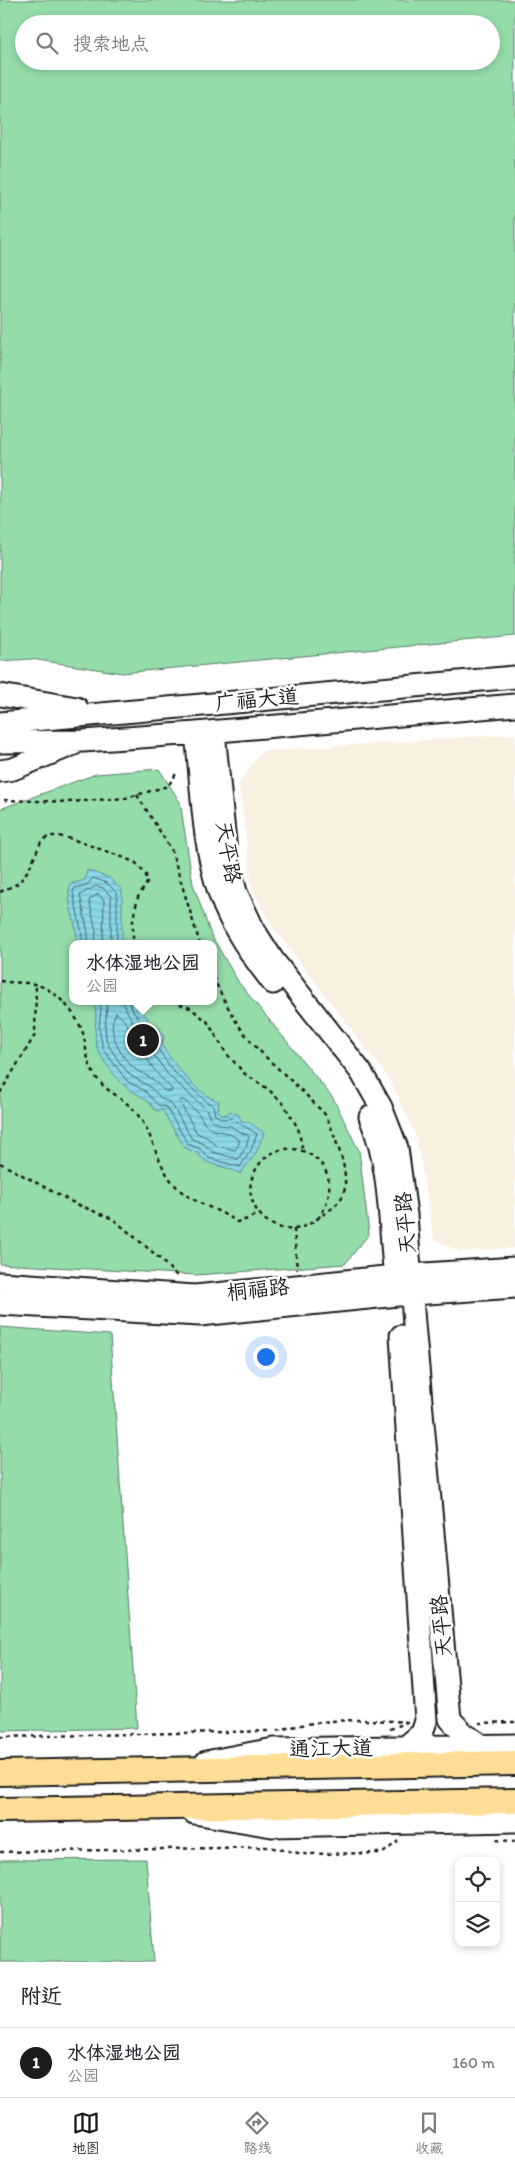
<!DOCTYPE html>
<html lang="zh">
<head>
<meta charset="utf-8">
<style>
  :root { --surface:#fff; --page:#f2f2f3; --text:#2b2b33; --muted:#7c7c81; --line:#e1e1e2; --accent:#1c1c1c }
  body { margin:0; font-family:Itim,"LXGW WenKai TC",sans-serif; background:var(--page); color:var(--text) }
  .controls { position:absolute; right:15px; bottom:15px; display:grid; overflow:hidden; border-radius:10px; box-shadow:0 2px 8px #0003 }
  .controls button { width:45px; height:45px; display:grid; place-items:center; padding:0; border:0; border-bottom:1px solid var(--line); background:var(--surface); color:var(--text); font:25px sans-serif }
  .you { position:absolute; left:265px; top:1356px; width:18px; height:18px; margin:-12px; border:4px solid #fff; border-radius:50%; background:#1a73e8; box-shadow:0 0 0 8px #1a73e833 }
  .badge { display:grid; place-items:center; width:32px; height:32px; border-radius:50%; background:var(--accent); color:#fff; font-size:16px; font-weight:700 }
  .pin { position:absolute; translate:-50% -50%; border:2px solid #fff; box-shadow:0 1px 5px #0006 }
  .popup { position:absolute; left:69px; top:940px; width:148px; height:65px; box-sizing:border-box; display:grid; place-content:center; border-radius:10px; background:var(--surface); filter:drop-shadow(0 1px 4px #0005); font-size:16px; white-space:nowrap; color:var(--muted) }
  .popup b { font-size:19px; color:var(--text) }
  .popup::after { content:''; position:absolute; left:50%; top:100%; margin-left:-10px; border:10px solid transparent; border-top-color:var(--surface) }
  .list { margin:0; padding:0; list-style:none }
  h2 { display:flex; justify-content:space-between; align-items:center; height:65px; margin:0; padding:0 20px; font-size:21px }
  h2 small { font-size:16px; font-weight:400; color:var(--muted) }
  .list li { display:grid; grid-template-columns:32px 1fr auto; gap:15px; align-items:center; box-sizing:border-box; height:70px; padding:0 20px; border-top:1px solid var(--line) }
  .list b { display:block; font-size:19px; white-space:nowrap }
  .list p { margin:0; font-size:16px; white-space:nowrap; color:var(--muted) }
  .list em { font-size:16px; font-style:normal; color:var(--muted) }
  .icon { flex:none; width:28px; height:28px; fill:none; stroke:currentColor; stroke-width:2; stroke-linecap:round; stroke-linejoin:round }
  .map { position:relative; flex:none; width:515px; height:1962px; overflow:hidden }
  .search { position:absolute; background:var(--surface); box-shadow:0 2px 8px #0003; left:15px; right:15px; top:15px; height:55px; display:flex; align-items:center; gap:12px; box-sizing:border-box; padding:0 18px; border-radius:28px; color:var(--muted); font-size:19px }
  .sheet { height:135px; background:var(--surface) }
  nav { display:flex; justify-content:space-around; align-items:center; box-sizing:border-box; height:70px; border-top:1px solid var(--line); background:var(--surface); font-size:14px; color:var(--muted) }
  nav a { display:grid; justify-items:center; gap:2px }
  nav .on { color:var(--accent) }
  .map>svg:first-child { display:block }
  .built { fill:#faf0e2 }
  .park { fill:#95dcab; stroke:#587c64; fill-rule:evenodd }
  .water { fill:url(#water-rules); stroke:#5e8d96 }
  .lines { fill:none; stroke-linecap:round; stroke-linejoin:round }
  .shore { stroke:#48676e; stroke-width:1 }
  .secondary-casing { stroke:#1c1c1c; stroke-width:25 }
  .primary-casing { stroke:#1c1c1c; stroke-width:28 }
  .path { stroke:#1c1c1c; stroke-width:2.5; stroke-dasharray:4 4; stroke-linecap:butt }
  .secondary { stroke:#fff; stroke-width:21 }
  .primary { stroke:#fede96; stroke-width:24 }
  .labels { text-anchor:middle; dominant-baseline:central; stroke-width:5; stroke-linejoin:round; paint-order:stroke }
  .street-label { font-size:21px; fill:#1c1c1c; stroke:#fff }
</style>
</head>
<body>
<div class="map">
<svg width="515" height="1962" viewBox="0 0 515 1962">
  <defs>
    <pattern id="water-rules" width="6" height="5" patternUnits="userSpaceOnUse" patternTransform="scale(1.25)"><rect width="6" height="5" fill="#8ad8e8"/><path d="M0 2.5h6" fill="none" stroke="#76b9c6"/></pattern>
  </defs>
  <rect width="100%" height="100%" fill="#fff"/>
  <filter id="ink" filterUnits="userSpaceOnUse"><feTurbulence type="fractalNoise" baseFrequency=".02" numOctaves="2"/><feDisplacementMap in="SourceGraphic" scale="10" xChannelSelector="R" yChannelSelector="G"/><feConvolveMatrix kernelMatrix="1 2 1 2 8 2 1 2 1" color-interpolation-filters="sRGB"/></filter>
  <g filter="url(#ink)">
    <path class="built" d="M 515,734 L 515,1248 L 459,1252 L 434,1239 L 416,1136 L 390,1080 L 269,922 L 252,889 L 239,783 L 262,751 Z"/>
    <path class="park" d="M 0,0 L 515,0 L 515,636 L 122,673 L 31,659 L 0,661 ZM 24,24 L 491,24 L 491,61 L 24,61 Z
      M 159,769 L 180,802 L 193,884 L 211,935 L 239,983 L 333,1098 L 359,1151 L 369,1234 L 345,1264 L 196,1275 L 0,1264 L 0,809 L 96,774 ZM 73,944 L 213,944 L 213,1001 L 73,1001 Z
      M 0,1327 L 110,1335 L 137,1728 L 0,1731 Z
      M 146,1859 L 154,1962 L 0,1962 L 0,1860 Z"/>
    <path class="water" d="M 87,870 L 109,878 L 122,890 L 122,944 L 77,944 C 78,924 65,903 70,884 L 85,880 Z
      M 93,1001 L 133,1001 L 148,1019 L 147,1023 L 160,1029 L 164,1037 L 162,1046 C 175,1065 197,1095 219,1101 L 218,1111 L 223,1115 L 228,1114 L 230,1111 L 239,1115 L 241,1121 L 249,1122 L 264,1133 L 256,1153 L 240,1174 L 233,1170 L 206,1162 L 197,1153 L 185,1148 L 162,1110 L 156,1111 C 144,1094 136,1096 123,1084 C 114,1076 103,1061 98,1050 C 91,1034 100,1016 93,1001 Z"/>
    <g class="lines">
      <path class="shore" d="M 82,944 L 82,934 L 73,892 L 75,888 L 87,885 L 93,878 L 107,883 L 117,893 L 117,944
        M 88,944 L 88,933 L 80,895 L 96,886 L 103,888 L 111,896 L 111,944
        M 95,944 L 96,931 L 89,900 L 98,894 L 104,900 L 103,944
        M 99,1001 L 101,1008 L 99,1028 L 103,1049 L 127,1081 L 145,1091 L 158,1105 L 166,1107 L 188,1144 L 200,1149 L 209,1158 L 240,1167 L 251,1150 L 257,1134 C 248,1127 240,1126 233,1118 L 222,1119 L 215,1115 L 213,1105 L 207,1102 L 173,1071 L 158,1049 L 159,1037 L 157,1033 L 144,1027 C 140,1018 130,1011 129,1001
        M 106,1001 L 107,1008 L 105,1027 L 106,1038 L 109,1046 L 120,1063 L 131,1076 L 149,1086 L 161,1098 L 171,1103 L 192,1139 L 204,1144 L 213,1152 L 238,1159 L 246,1147 L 249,1136 L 236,1130 L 231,1126 C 218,1126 210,1122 206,1109 L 168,1075 L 152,1052 L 151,1038 C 148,1036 144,1035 141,1032 C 137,1030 123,1006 123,1001
        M 116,1013 C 128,1020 130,1035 143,1043 C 144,1060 159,1077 172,1089 L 171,1092 C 162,1092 159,1084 152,1079 C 147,1075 140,1073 135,1069 C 121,1057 105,1031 116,1013 Z
        M 181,1100 L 184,1100 L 199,1114 L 204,1123 L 212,1130 L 228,1133 L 239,1140 L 239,1144 L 235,1150 L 217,1146 L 208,1138 L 197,1133 L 180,1103 Z"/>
      <defs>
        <path id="secondary" d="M 0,695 L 77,708
          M 0,723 L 515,677
          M 214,732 L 226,852 L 236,892 L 254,930 L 273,960 L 361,1072 L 381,1107 L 397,1148 L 406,1215 L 414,1324 L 450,1719 L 463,1733 L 482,1746
          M 196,733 C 202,787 202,844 220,895 C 231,927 253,957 273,983
          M 0,742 L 83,741 L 196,733 L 515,705
          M 0,771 L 13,769 L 74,744
          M 370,1117 C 391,1167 389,1225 395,1278
          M 0,1283 L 195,1296 L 395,1276 L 515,1268
          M 0,1304 L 200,1315 L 398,1295 L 515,1287
          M 401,1336 L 426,1721 L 422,1733 L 404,1748
          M 206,1762 L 274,1749 L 515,1745
          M 194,1813 L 272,1826 L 515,1821"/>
        <path id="primary" d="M 0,1773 L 515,1763
          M 0,1810 L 515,1801"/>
      </defs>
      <use href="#secondary" class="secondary-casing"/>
      <use href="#primary" class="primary-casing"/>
      <path class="path" d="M 137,795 L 171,849 L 200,944
        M 4,800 L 68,802 L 126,798 L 168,786 L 178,771
        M 0,892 L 19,883 L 29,869 L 41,842 L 49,836 L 58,836 L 72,839 L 122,857 L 136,863 L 146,875 L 147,883 L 138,897 L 133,919 L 133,944
        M 213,977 C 225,1002 236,1026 256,1047 C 274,1066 295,1083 313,1102 C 317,1107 323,1111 326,1116 C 330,1123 333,1133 336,1141 C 341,1155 346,1169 345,1185 C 345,1198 335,1207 324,1214 C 315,1220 306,1228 294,1229 C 265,1232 241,1200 254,1173 C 279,1121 357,1161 319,1217
        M 0,981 C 11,983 23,982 34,984 C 55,988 77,1014 83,1033 C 86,1046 87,1063 94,1074 C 104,1092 126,1098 138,1115 C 154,1136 156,1164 175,1185 C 190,1203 218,1208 237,1222 L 248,1219 L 258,1213
        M 172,1001 L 190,1008 L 207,1021 L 226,1053 L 245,1074 L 268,1089 L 283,1103 L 298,1128 L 303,1151
        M 0,1093 L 35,1035 L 36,984
        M 0,1163 L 74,1203 L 113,1219 L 156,1255 L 178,1277
        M 294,1229 L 297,1270
        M 479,1723 L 515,1722
        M 390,1729 L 406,1723
        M 277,1731 C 318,1718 365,1719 408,1722
        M 0,1737 L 269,1731
        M 496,1840 L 515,1841
        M 0,1852 L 269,1847 L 303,1854 L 383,1853 L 398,1841"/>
      <use href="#secondary" class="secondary"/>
      <use href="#primary" class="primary"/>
    </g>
  </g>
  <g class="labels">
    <g class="street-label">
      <text transform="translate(257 699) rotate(-5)">广福大道</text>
      <text transform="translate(229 852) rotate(80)">天平路</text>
      <text transform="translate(405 1223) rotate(-95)">天平路</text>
      <text transform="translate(258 1289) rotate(-6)">桐福路</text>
      <text transform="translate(441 1626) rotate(-95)">天平路</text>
      <text transform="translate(331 1748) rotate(-1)">通江大道</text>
    </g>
  </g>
</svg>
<div class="controls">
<button><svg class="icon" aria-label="locate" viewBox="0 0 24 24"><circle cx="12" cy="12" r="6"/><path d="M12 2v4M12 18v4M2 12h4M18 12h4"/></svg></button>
<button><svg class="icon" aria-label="layers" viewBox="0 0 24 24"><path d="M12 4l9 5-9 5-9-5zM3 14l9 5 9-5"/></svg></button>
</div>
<div class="you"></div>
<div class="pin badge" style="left:143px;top:1040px">1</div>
<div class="popup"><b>水体湿地公园</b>公园</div>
<div class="search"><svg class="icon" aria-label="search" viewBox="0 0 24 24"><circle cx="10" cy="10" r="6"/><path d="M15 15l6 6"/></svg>搜索地点</div>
</div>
<section class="sheet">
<h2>附近<small></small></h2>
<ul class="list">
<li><span class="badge">1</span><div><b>水体湿地公园</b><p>公园</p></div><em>160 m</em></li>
</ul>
</section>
<nav>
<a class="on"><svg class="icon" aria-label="map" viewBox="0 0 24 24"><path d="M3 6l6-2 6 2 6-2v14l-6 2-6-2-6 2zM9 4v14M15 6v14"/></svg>地图</a>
<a><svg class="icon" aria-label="directions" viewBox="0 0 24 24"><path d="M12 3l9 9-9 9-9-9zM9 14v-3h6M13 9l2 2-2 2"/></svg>路线</a>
<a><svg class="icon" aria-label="saved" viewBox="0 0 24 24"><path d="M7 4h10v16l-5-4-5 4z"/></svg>收藏</a>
</nav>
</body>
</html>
